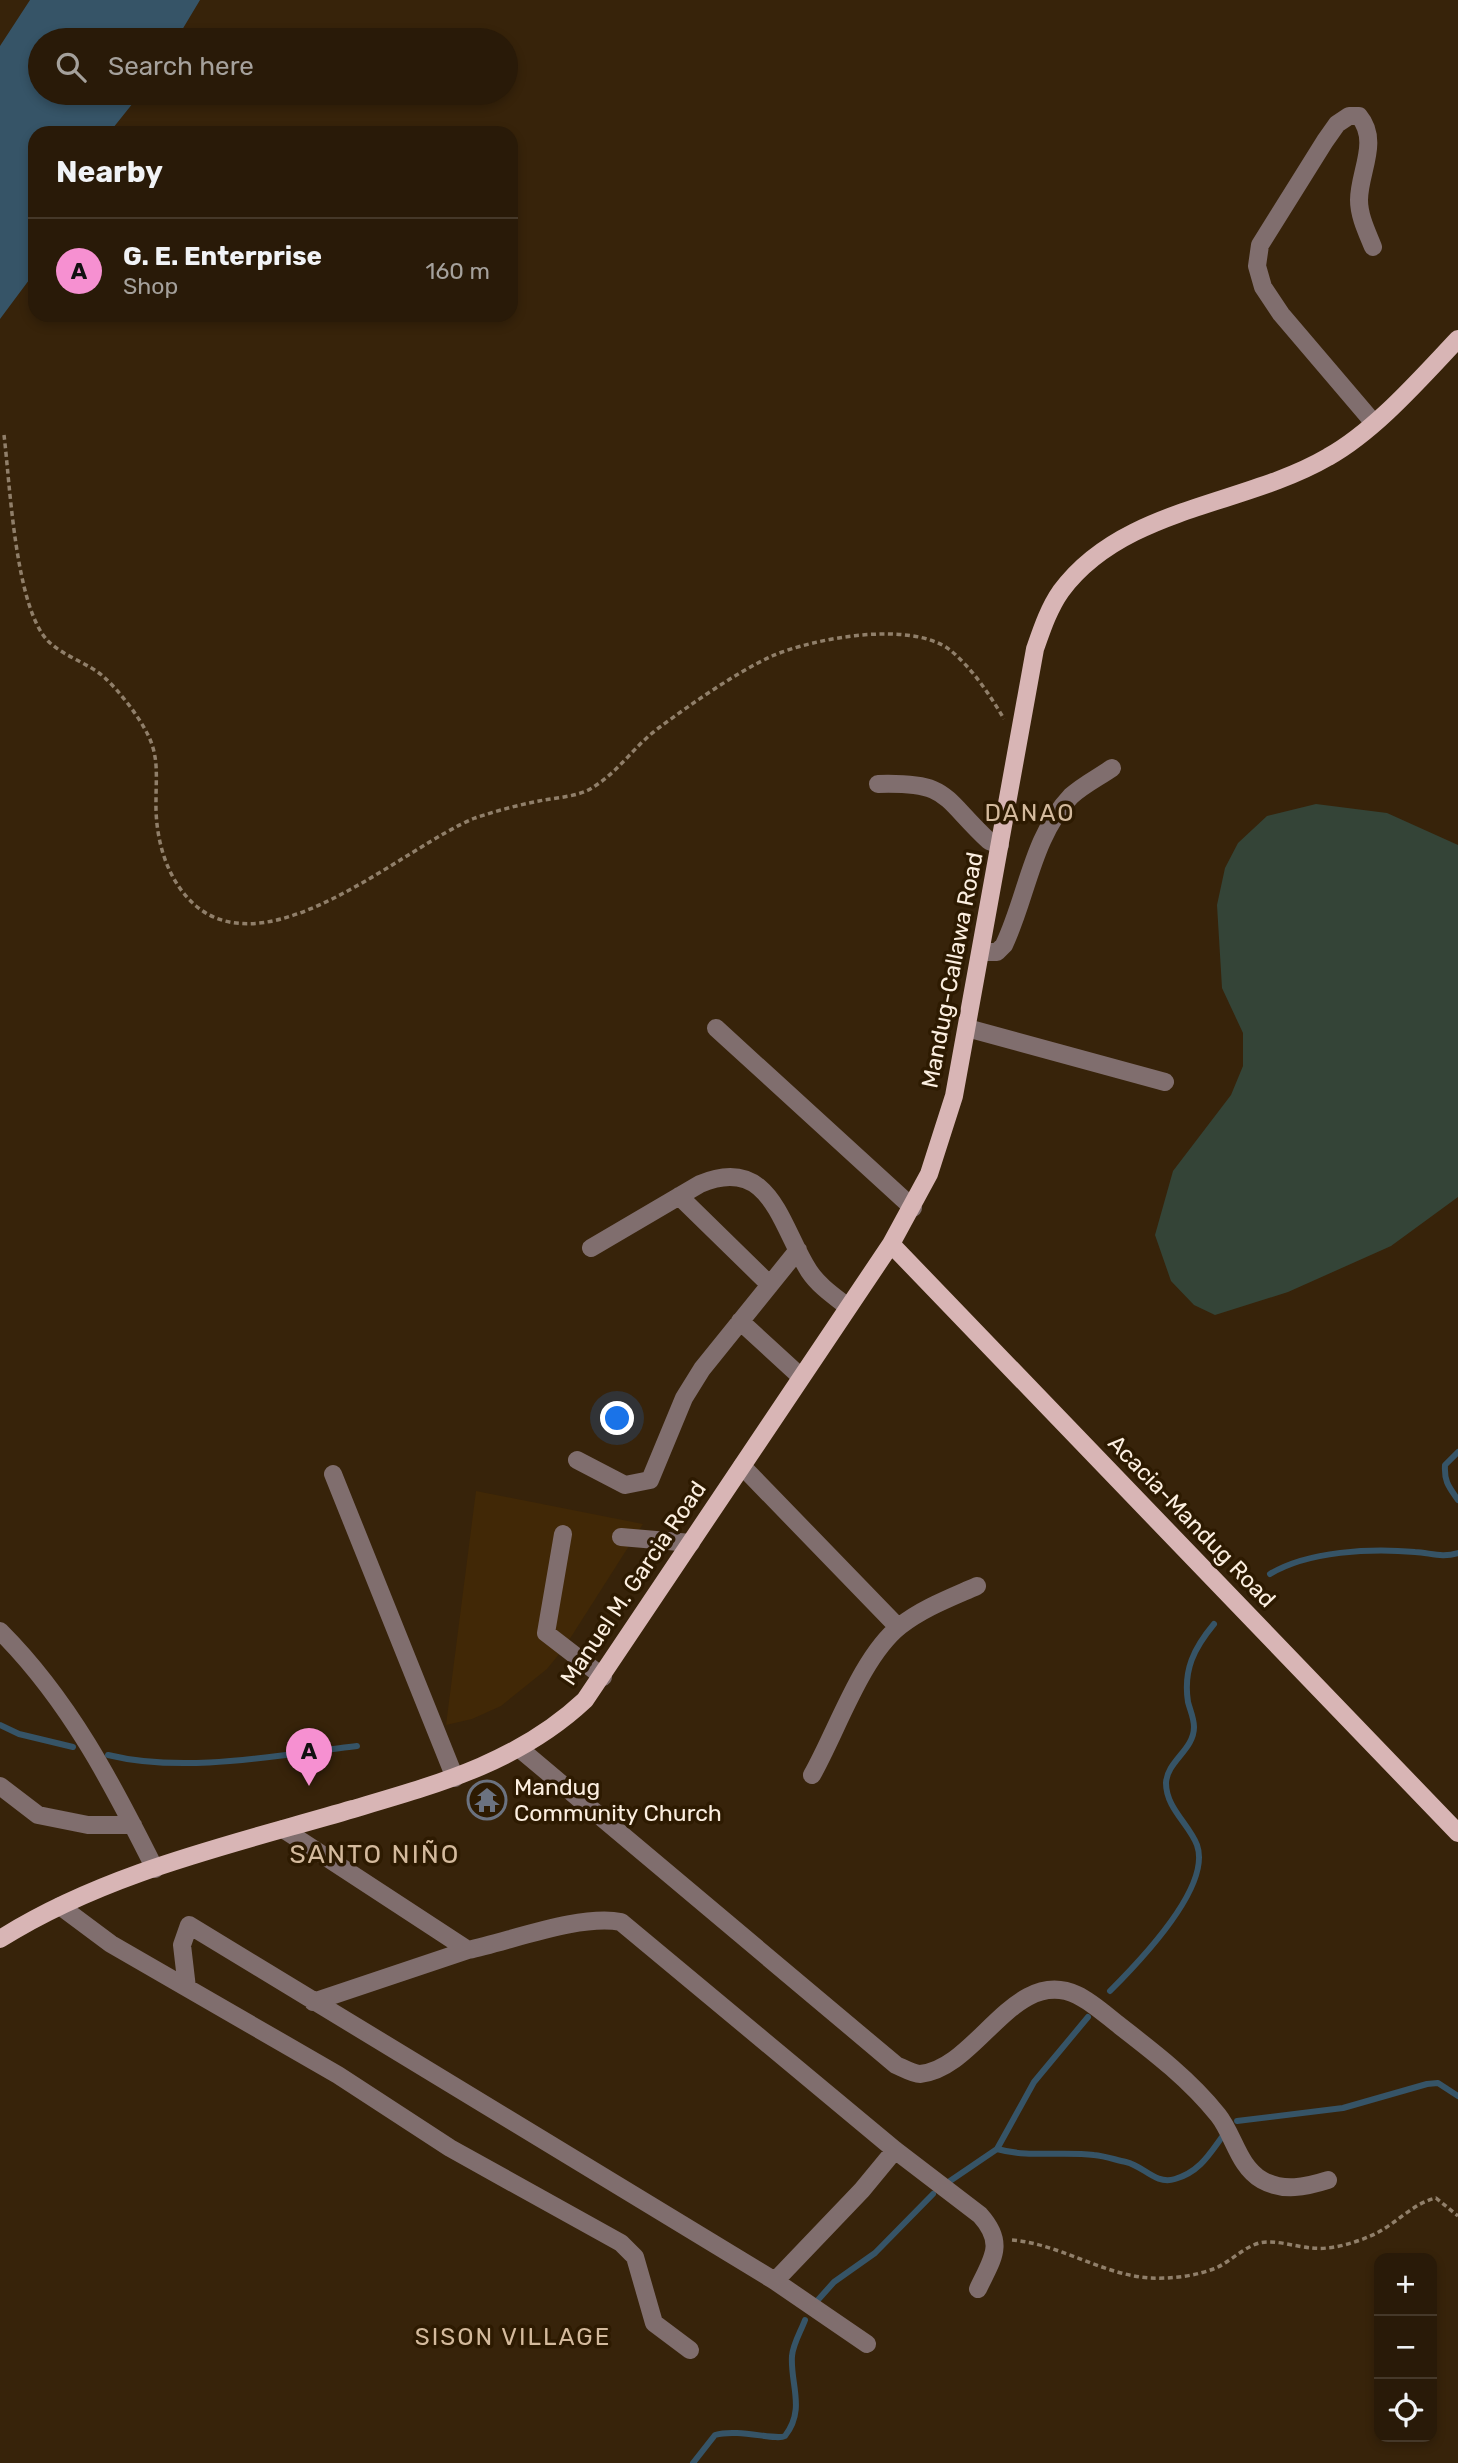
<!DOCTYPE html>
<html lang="en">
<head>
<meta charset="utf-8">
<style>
  :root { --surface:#291a08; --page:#312312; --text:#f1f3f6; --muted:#a5a19c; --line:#453829; --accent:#f690d1 }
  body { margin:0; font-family:Rubik,sans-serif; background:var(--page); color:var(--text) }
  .controls { position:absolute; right:21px; bottom:21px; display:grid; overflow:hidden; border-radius:14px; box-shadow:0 4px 10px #0003 }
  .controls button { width:63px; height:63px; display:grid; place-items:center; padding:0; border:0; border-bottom:2px solid var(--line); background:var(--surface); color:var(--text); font:35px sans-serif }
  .you { position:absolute; left:618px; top:1419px; width:24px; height:24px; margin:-18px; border:5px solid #fff; border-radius:50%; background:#1a73e8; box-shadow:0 0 0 10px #1a73e833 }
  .badge { display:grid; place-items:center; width:46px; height:46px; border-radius:50%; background:var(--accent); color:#111; font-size:23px; font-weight:700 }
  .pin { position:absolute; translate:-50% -58px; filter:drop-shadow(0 2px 4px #0008) }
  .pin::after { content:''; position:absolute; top:37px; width:24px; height:21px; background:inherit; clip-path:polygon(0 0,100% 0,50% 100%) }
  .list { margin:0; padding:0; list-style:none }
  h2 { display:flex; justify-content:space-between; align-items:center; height:91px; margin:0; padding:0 28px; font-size:30px }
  h2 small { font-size:23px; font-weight:400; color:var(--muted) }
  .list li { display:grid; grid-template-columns:46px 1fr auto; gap:21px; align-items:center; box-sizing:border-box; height:105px; padding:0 28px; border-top:2px solid var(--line) }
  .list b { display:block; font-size:26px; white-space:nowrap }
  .list p { margin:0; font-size:23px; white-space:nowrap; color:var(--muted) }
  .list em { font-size:23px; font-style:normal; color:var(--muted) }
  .icon { flex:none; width:38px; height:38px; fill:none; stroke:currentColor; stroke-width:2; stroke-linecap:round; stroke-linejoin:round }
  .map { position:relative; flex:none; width:1458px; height:2463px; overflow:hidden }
  .search { position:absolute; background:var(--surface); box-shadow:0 4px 10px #0003; left:28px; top:28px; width:490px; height:77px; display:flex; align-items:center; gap:18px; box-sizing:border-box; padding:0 24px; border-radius:38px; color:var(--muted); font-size:26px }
  .panel { position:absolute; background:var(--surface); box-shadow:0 4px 10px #0003; left:28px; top:126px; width:490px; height:196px; border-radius:21px }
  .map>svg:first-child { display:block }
  .built { fill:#412806 }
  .green { fill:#344437 }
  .water { fill:#365467 }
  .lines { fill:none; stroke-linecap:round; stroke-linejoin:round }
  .stream { stroke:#365467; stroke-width:6 }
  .path { stroke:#907f6a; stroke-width:3.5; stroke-dasharray:5 3.5; stroke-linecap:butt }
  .minor { stroke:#806e6e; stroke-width:18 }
  .major { stroke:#d8b5b5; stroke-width:18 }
  .labels { text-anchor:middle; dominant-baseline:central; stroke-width:7; stroke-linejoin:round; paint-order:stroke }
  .street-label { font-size:23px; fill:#fcefe0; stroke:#2d1a01 }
  .poi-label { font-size:23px; fill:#fcefe0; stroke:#2d1a01; text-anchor:start }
  .neighbourhood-label { font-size:24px; letter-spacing:2px; fill:#d4ba9d; stroke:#2d1a01 }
  .quarter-label { font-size:26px; letter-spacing:2px; fill:#d4ba9d; stroke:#2d1a01 }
</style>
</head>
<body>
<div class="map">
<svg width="1458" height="2463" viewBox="0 0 1458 2463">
  <rect width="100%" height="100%" fill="#37230a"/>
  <path class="built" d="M 476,1491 L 643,1524 L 564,1648 L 547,1669 L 501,1706 L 472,1719 L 446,1725 Z"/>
  <path class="green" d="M 1316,804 L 1387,813 L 1458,845 L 1458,1197 L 1391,1246 L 1288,1292 L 1215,1315 L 1194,1305 L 1171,1281 L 1155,1235 L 1173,1171 L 1231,1095 L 1243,1066 L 1243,1033 L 1222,988 L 1217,905 L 1225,868 L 1238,843 L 1267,816 Z"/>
  <path class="water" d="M 30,0 L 200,0 L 176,40 L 40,40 L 40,93 L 141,93 L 109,133 L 35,133 L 35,272 L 0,319 L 0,46 Z"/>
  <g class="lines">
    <path class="stream" d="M 1458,1452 L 1445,1465 C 1444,1482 1449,1487 1458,1500
      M 1270,1574 C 1308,1551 1371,1548 1415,1552 C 1431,1553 1442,1558 1458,1553
      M 0,1725 L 19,1734 L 73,1747
      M 108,1755 C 185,1774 279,1755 357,1746
      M 1110,1991 C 1138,1963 1212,1887 1197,1845 C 1189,1824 1166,1808 1166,1783 C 1167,1761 1194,1750 1194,1727 C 1194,1718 1190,1710 1188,1702 C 1183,1670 1194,1648 1214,1624
      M 1237,2121 L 1343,2108 L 1427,2084 L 1438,2083 L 1458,2096
      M 997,2149 C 1029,2158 1062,2151 1094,2155 C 1105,2156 1116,2160 1126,2162 C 1144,2166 1155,2185 1175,2179 C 1199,2172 1209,2155 1222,2137
      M 947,2183 L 997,2149 L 1034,2082 L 1088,2017
      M 817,2301 L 834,2282 L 875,2253 L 933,2194
      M 693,2463 L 715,2435 C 738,2428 776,2441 785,2436 C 806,2409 790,2384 792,2356 C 793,2344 801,2331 805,2320"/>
    <path class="path" d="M 4,435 C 10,483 15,607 48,641 C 63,656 88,663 104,677 C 120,692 138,715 148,735 C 159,757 156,777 156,800 C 155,838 166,880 196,906 C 272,969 405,846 475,818 C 496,811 518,805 539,801 C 558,797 580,797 595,786 C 620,770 636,744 660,727 C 691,704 737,672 772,656 C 814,638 911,620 950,650 C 972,668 990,695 1004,719
      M 1012,2240 C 1060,2244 1103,2275 1150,2278 C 1171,2279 1198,2276 1218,2267 C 1232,2260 1243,2248 1259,2243 C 1274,2239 1296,2247 1312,2248 C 1330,2250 1351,2244 1368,2237 C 1394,2227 1412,2203 1436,2198 L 1458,2216"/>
    <path class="minor" d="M 1373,247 C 1367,232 1359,216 1359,200 C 1359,172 1380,141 1359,116 L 1349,116 L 1337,124 L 1325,141 L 1260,245 L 1257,266 L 1263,287 L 1281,314 L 1373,422
      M 878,784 C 950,782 941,796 989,841 L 1000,845
      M 982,952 L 997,952 L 1004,945 C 1027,897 1032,837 1071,796 C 1083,785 1099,777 1112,768
      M 716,1028 L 913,1208
      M 967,1028 L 1165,1082
      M 679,1196 L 770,1285
      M 591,1248 L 700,1184 C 771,1154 780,1226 809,1271 C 819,1286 834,1296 848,1307
      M 740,1321 L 801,1377
      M 577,1460 L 625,1485 L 650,1480 L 684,1398 L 702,1369 L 798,1250
      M 742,1466 L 898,1627
      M 333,1474 L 455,1778
      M 563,1534 L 546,1633 L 603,1677
      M 621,1537 L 691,1543
      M 0,1631 C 69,1700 112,1783 155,1869
      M 520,1749 L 896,2065 C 903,2068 913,2074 920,2074 C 977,2069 1014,1965 1077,1995 C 1092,2002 1107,2016 1120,2026 C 1155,2053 1190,2080 1218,2115 C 1234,2135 1238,2166 1262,2180 C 1283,2192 1306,2187 1328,2180
      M 812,1775 C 837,1731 861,1657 900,1626 C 923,1608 950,1598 977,1586
      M 0,1786 L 38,1815 L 88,1825 L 133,1825
      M 283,1829 L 468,1950 C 511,1941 580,1914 621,1922 L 895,2150 L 980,2215 C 1006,2244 992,2259 978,2289
      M 60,1906 L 111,1944 L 338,2075 L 450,2148 L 621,2243 L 635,2257 L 654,2323 L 690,2350
      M 187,1988 L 182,1945 L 189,1925 L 775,2281 L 867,2344
      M 313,2002 L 468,1950
      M 775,2281 L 862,2190 L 895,2150"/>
    <path class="major" d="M 891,1244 L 1458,1833
      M 0,1939 C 106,1872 234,1844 353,1809 C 438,1784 519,1762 585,1700 L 891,1244 L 929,1174 L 954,1096 L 1035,649 C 1042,629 1049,608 1061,591 C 1123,507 1244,506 1328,457 C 1375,431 1421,378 1458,339"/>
  </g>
  <defs>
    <symbol id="temple-ring" viewBox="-11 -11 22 22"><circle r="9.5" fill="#2d1a01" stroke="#6b7280" stroke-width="1.5"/><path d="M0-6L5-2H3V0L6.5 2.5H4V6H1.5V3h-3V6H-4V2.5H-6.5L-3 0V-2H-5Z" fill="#6b7280"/></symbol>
  </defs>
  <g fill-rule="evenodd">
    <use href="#temple-ring" x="465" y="1778" width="44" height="44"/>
  </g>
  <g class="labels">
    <g class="street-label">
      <text transform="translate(952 970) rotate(-79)">Mandug-Callawa Road</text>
      <text transform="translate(1192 1521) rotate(46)">Acacia-Mandug Road</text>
      <text transform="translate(633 1583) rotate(-56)">Manuel M. Garcia Road</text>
    </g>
    <g class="poi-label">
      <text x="514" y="1787">Mandug<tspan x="514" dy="26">Community Church</tspan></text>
    </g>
    <g class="neighbourhood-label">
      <text x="1030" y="813">DANAO</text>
      <text x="513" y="2337">SISON VILLAGE</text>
    </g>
    <g class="quarter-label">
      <text x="375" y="1854">SANTO NIÑO</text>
    </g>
  </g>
</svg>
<div class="controls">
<button>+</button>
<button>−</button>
<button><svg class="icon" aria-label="locate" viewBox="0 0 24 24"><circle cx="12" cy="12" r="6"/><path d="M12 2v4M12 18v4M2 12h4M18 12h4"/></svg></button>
</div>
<div class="you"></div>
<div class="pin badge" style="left:309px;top:1786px">A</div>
<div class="search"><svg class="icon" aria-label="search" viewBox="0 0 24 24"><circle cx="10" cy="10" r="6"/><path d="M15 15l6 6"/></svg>Search here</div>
<section class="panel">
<h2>Nearby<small></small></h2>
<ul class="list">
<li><span class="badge">A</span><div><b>G. E. Enterprise</b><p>Shop</p></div><em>160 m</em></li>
</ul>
</section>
</div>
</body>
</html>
